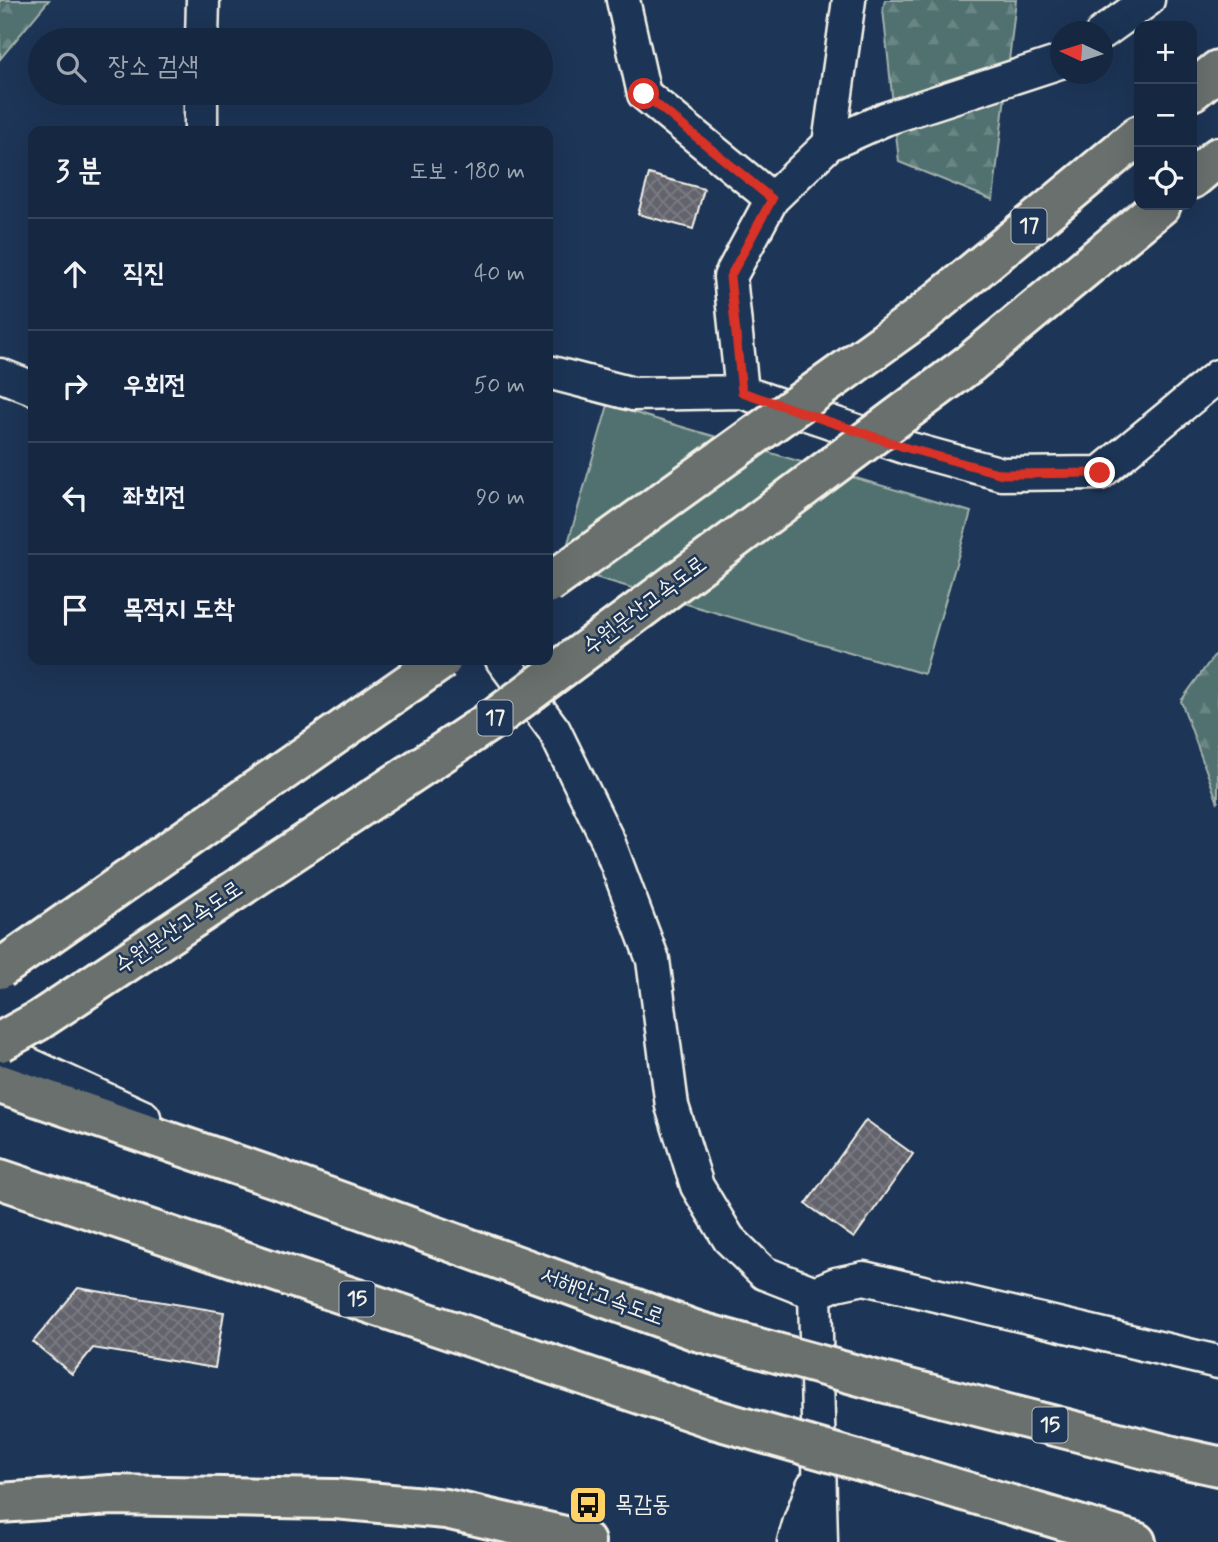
<!DOCTYPE html>
<html lang="ko">
<head>
<meta charset="utf-8">
<style>
  :root { --surface:#162841; --page:#23344c; --text:#f1f3f6; --muted:#9ea6b1; --line:#35445a }
  body { margin:0; font-family:Mynerve,"Poor Story",sans-serif; background:var(--page); color:var(--text) }
  .controls { position:absolute; right:21px; top:21px; display:grid; overflow:hidden; border-radius:14px; box-shadow:0 7px 28px #0002 }
  .controls button { width:63px; height:63px; display:grid; place-items:center; padding:0; border:0; border-bottom:2px solid var(--line); background:var(--surface); color:var(--text); font:35px sans-serif }
  .compass { position:absolute; left:1050px; top:21px; width:63px; height:63px; border-radius:50%; background:var(--surface); box-shadow:0 7px 28px #0002; rotate:274deg }
  .stop { position:absolute; width:21px; height:21px; margin:-16px; border:5px solid #d93025; border-radius:50%; background:#fff }
  .stop.end { background:#d93025; border-color:#fff; box-shadow:0 2px 7px #0008 }
  .list { margin:0; padding:0; list-style:none }
  h2 { display:flex; justify-content:space-between; align-items:center; height:91px; margin:0; padding:0 28px; font-size:30px }
  h2 small { font-size:23px; font-weight:400; color:var(--muted) }
  .list li { display:grid; grid-template-columns:46px 1fr auto; gap:21px; align-items:center; box-sizing:border-box; height:112px; padding:0 28px; border-top:2px solid var(--line) }
  .list b { display:block; font-size:26px; white-space:nowrap }
  .list em { font-size:23px; font-style:normal; color:var(--muted) }
  .icon { flex:none; width:38px; height:38px; fill:none; stroke:currentColor; stroke-width:2; stroke-linecap:round; stroke-linejoin:round }
  .map { position:relative; flex:none; width:1218px; height:1542px; overflow:hidden }
  .search { position:absolute; background:var(--surface); box-shadow:0 7px 28px #0002; left:28px; top:28px; width:525px; height:77px; display:flex; align-items:center; gap:18px; box-sizing:border-box; padding:0 24px; border-radius:38px; color:var(--muted); font-size:26px }
  .panel { position:absolute; background:var(--surface); box-shadow:0 7px 28px #0002; left:28px; top:126px; width:525px; height:539px; border-radius:14px }
  .map>svg:first-child { display:block }
  .forest { fill:url(#forest-firs); stroke:#a2b1ac; stroke-width:2 }
  .garden { fill:#517170; stroke:#a2b1ac; stroke-width:2 }
  .building { fill:url(#building-cross-hatch); stroke:#f4f1e8; stroke-width:2 }
  .lines { fill:none; stroke-linecap:round; stroke-linejoin:round }
  .minor-casing { stroke:#f4f1e8; stroke-width:37 }
  .major-casing { stroke:#f4f1e8; stroke-width:44 }
  .highway-casing { stroke:#f4f1e8; stroke-width:44 }
  .minor { stroke:#1d3557; stroke-width:32 }
  .major { stroke:#6a706d; stroke-width:38 }
  .highway { stroke:#6a706d; stroke-width:38 }
  .highway-bridge-casing { stroke:#f4f1e8; stroke-width:44; stroke-linecap:butt }
  .highway-bridge { stroke:#6a706d; stroke-width:38 }
  .route { stroke:#d93025; stroke-width:9 }
  .labels { text-anchor:middle; dominant-baseline:central; stroke-width:5; stroke-linejoin:round; paint-order:stroke }
  .shield { fill:#1d3557; stroke:#b4b9bc; stroke-width:2 }
  .shield-label { font-size:21px; font-weight:bold; fill:#f4f1e8 }
  .street-label { font-size:23px; fill:#f4f1e8; stroke:#1d3557 }
  .poi-label { font-size:23px; fill:#f4f1e8; stroke:#1d3557; text-anchor:start }
</style>
</head>
<body>
<div class="map">
<svg width="1218" height="1542" viewBox="0 0 1218 1542">
  <defs>
    <pattern id="forest-firs" width="22" height="20" patternUnits="userSpaceOnUse" patternTransform="scale(1.75)"><rect width="22" height="20" fill="#517170"/><path d="M5 1l3.5 6h-7zM16 11l3.5 6h-7z" fill="#6b8684"/></pattern>
    <pattern id="building-cross-hatch" width="8" height="8" patternUnits="userSpaceOnUse" patternTransform="scale(1.75)"><rect width="8" height="8" fill="#63646d"/><path d="M0 0l8 8M0 8l8-8" fill="none" stroke="#7a7b82"/></pattern>
  </defs>
  <rect width="100%" height="100%" fill="#1d3557"/>
  <filter id="ink" filterUnits="userSpaceOnUse"><feTurbulence type="fractalNoise" baseFrequency=".0143" numOctaves="2"/><feDisplacementMap in="SourceGraphic" scale="14" xChannelSelector="R" yChannelSelector="G"/><feConvolveMatrix kernelMatrix="1 2 1 2 8 2 1 2 1" color-interpolation-filters="sRGB"/></filter>
  <g filter="url(#ink)">
    <path class="forest" d="M 0,0 L 49,0 L 0,59 Z
      M 885,0 L 1016,0 L 993,200 L 899,162 L 883,9 Z
      M 1218,650 L 1218,803 L 1181,701 Z"/>
    <path class="garden" d="M 608,405 L 971,512 L 924,674 L 561,567 Z"/>
    <path class="building" d="M 649,174 L 704,189 L 693,229 L 638,214 Z
      M 866,1120 L 913,1154 L 854,1238 L 806,1204 Z
      M 78,1288 L 224,1312 L 215,1368 L 93,1348 L 72,1374 L 33,1342 Z"/>
    <g class="lines">
      <defs>
        <path id="minor" d="M 623,0 L 644,94 L 772,199
          M 1102,33 L 1148,0
          M 202,40 L 203,0
          M 201,131 L 201,93
          M 829,144 L 885,119 L 1060,62
          M 548,372 L 633,394 L 742,392 L 907,448 L 1002,474 L 1100,473 L 1218,376
          M 0,375 L 33,388
          M 742,392 L 730,277 L 772,199 L 829,144 L 849,0
          M 502,660 L 554,730 L 608,841 L 653,960 L 672,1106 L 697,1186 L 729,1239 L 764,1273 L 815,1293 L 821,1542
          M 0,1051 L 144,1117
          M 815,1293 L 836,1284 L 864,1278 L 1218,1362
          M 794,1542 L 800,1521 L 813,1486"/>
        <path id="major" d="M 0,1503 L 111,1495 L 335,1499 L 446,1509 L 569,1537 L 585,1542"/>
        <path id="highway" d="M 1192,91 L 1218,70
          M 1192,179 L 1218,157
          M 918,318 L 1139,135
          M 969,364 L 1161,205
          M 0,1084 L 275,1178 L 697,1331
          M 0,1179 L 714,1419
          M 882,1382 L 1177,1457 L 1218,1466
          M 907,1474 L 1136,1542"/>
      </defs>
      <use href="#minor" class="minor-casing"/>
      <use href="#major" class="major-casing"/>
      <use href="#highway" class="highway-casing"/>
      <use href="#minor" class="minor"/>
      <use href="#major" class="major"/>
      <use href="#highway" class="highway"/>
      <defs>
        <path id="highway-bridge" d="M 548,584 L 918,318
          M 0,969 L 442,660
          M 0,1042 L 38,1021 L 499,715 L 969,364
          M 697,1331 L 882,1382
          M 714,1419 L 907,1474"/>
      </defs>
      <use href="#highway-bridge" class="highway-bridge-casing"/>
      <use href="#highway-bridge" class="highway-bridge"/>
    </g>
  </g>
  <g class="lines" filter="url(#ink)">
    <path class="route" d="M 644,94 L 772,199 L 730,277 L 742,392 L 907,448 L 1002,474 L 1100,473"/>
  </g>
  <defs>
    <symbol id="bus-square" viewBox="-11 -11 22 22"><rect x="-9" y="-9" width="18" height="18" rx="4" fill="#ffd166" stroke="#1d3557"/><path d="M-5-6H5V4H4V6H2V4H-2V6H-4V4H-5ZM-3.5-4V0h7V-4ZM-3.5 1.2v1.5H-2V1.2ZM2 1.2v1.5H3.5V1.2Z" fill="#111"/></symbol>
  </defs>
  <g fill-rule="evenodd">
    <use href="#bus-square" x="566" y="1483" width="44" height="44"/>
  </g>
  <g class="labels">
    <g class="shield">
      <rect x="1011.5" y="208.5" width="35" height="35" rx="5"/>
      <rect x="477.5" y="700.5" width="35" height="35" rx="5"/>
      <rect x="339.5" y="1281.5" width="35" height="35" rx="5"/>
      <rect x="1032.5" y="1407.5" width="35" height="35" rx="5"/>
    </g>
    <g class="shield-label">
      <text x="1029" y="226">17</text>
      <text x="495" y="718">17</text>
      <text x="357" y="1299">15</text>
      <text x="1050" y="1425">15</text>
    </g>
    <g class="street-label">
      <text transform="translate(645 606) rotate(-37)">수원문산고속도로</text>
      <text transform="translate(179 928) rotate(-34)">수원문산고속도로</text>
      <text transform="translate(602 1297) rotate(20)">서해안고속도로</text>
    </g>
    <g class="poi-label">
      <text x="615" y="1505">목감동</text>
    </g>
  </g>
</svg>
<div class="controls">
<button>+</button>
<button>−</button>
<button><svg class="icon" aria-label="locate" viewBox="0 0 24 24"><circle cx="12" cy="12" r="6"/><path d="M12 2v4M12 18v4M2 12h4M18 12h4"/></svg></button>
</div>
<svg class="compass" viewBox="-18 -18 36 36"><path d="M0-13l5 13h-10z" fill="#e53935"/><path d="M0 13l5-13h-10z" fill="#9ea6b1"/></svg>
<div class="stop" style="left:644px;top:94px"></div>
<div class="stop end" style="left:1100px;top:473px"></div>
<div class="search"><svg class="icon" aria-label="search" viewBox="0 0 24 24"><circle cx="10" cy="10" r="6"/><path d="M15 15l6 6"/></svg>장소 검색</div>
<section class="panel">
<h2>3 분<small>도보 · 180 m</small></h2>
<ul class="list">
<li><svg class="icon" aria-label="ahead" viewBox="0 0 24 24"><path d="M12 20V5M6 11l6-6 6 6"/></svg><div><b>직진</b></div><em>40 m</em></li>
<li><svg class="icon" aria-label="right" viewBox="0 0 24 24"><path d="M7 20v-9h11M14 6l5 5-5 5"/></svg><div><b>우회전</b></div><em>50 m</em></li>
<li><svg class="icon" aria-label="left" viewBox="0 0 24 24"><path d="M17 20v-9H6M10 6l-5 5 5 5"/></svg><div><b>좌회전</b></div><em>90 m</em></li>
<li><svg class="icon" aria-label="arrive" viewBox="0 0 24 24"><path d="M6 21V4h12l-3 4 3 4H6"/></svg><div><b>목적지 도착</b></div></li>
</ul>
</section>
</div>
</body>
</html>
